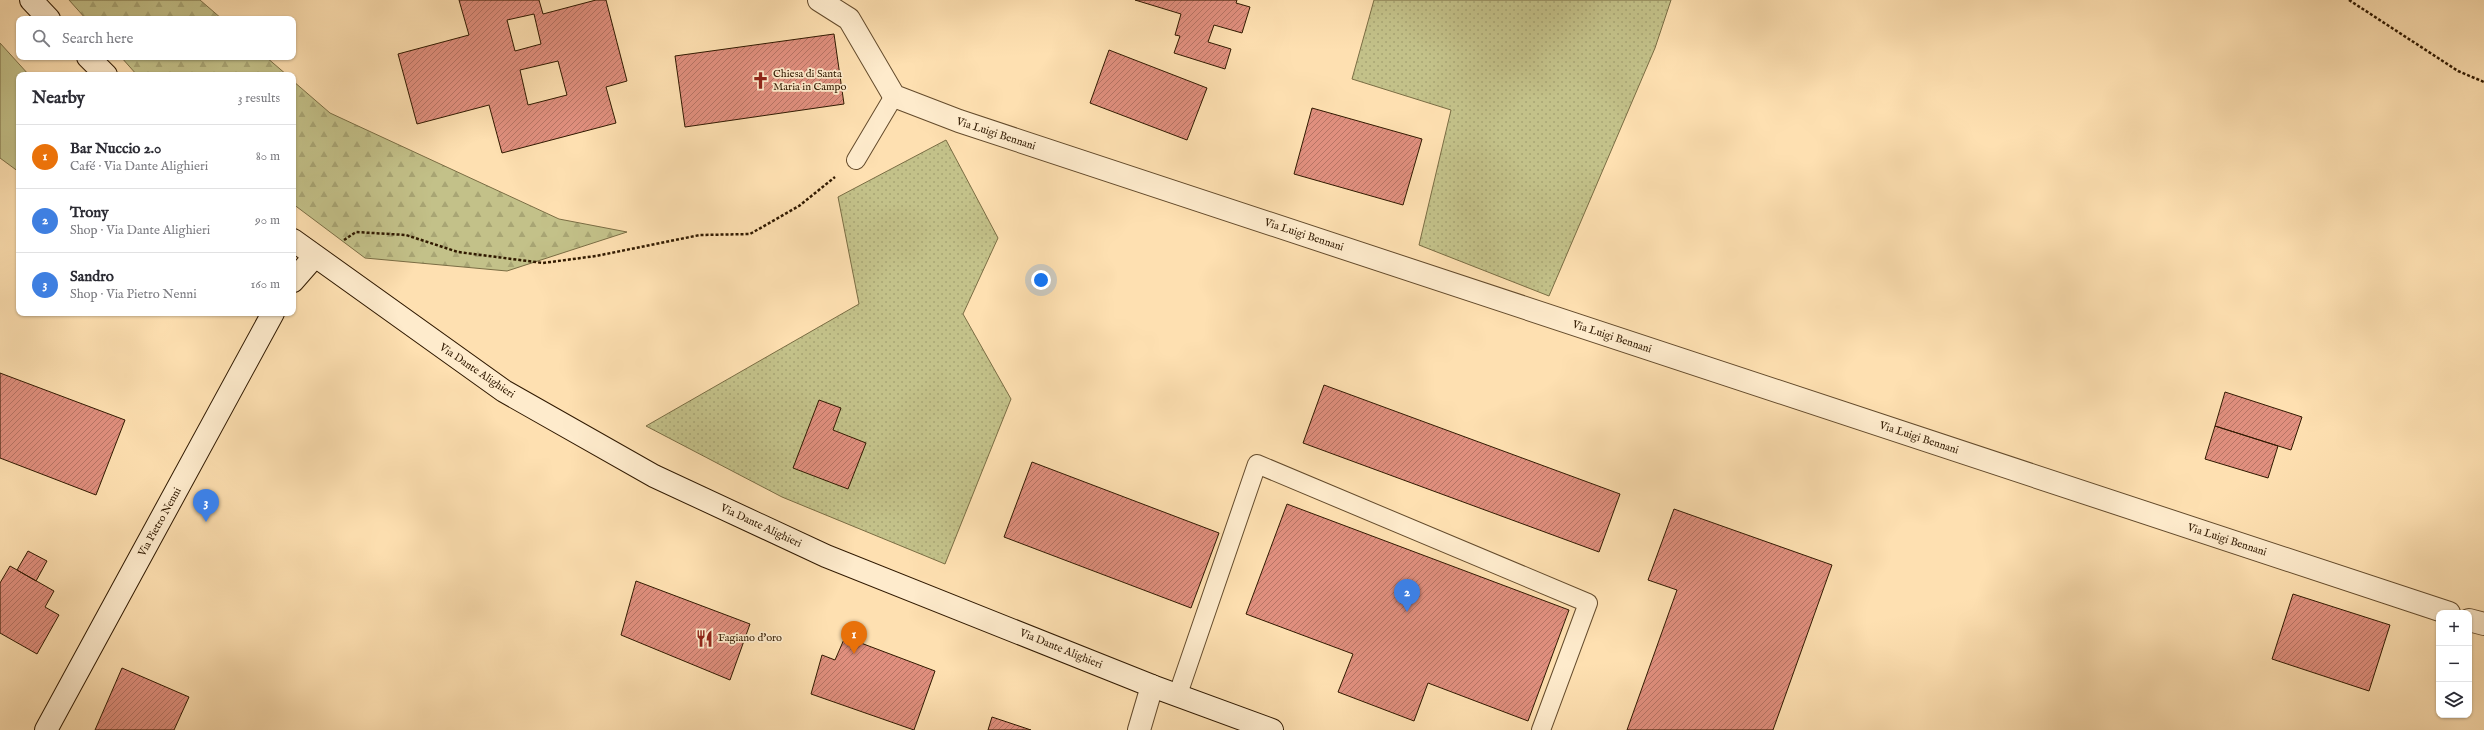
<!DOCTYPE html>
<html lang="en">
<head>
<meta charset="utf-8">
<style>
  :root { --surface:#fff; --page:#f7f7f7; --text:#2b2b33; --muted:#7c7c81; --line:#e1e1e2; --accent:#0f766e }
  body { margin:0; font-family:"IM FELL English",serif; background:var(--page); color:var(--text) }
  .controls { position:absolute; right:12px; bottom:12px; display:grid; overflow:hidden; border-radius:8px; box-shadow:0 1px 3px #0004 }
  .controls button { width:36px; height:36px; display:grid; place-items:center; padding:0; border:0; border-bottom:1px solid var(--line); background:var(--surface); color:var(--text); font:20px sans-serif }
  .you { position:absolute; left:1041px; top:280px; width:14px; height:14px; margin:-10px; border:3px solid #fff; border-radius:50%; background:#1a73e8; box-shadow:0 0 0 6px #1a73e833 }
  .badge { display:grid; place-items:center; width:26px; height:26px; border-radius:50%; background:var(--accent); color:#fff; font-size:13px; font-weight:700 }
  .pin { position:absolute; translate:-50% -33px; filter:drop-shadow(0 1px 2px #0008) }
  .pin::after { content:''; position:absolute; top:21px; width:14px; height:12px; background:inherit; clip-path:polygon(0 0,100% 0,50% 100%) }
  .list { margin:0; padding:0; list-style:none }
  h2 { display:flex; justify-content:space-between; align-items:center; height:52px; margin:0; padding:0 16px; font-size:17px }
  h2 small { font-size:13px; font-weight:400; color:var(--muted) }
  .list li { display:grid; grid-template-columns:26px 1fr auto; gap:12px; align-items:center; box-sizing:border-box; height:64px; padding:0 16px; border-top:1px solid var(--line) }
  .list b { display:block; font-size:15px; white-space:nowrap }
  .list p { margin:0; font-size:13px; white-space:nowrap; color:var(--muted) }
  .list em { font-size:13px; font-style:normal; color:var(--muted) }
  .icon { flex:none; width:22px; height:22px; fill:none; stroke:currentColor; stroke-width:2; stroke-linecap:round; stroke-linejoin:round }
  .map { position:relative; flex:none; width:2484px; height:730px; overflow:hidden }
  .search { position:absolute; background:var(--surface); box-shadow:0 1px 3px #0004; left:16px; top:16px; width:280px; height:44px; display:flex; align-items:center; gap:10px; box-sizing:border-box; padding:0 14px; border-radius:8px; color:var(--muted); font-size:15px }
  .panel { position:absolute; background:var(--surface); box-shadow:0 1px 3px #0004; left:16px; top:72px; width:280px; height:244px; border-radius:8px }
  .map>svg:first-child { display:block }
  .grass { fill:url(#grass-dots); stroke:#7a6d44 }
  .forest { fill:url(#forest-firs); stroke:#7a6d44 }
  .garden { fill:#c3c189; stroke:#7a6d44 }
  .building { fill:url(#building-hatch); stroke:#301900; fill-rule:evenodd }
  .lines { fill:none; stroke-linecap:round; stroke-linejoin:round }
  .lane-casing { stroke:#644b2c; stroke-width:20 }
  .street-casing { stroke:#644b2c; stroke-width:24 }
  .secondary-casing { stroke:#301900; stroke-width:24 }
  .path { stroke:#301900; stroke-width:2.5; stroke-dasharray:3 2; stroke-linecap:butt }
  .lane { stroke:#feebcc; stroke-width:18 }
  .street { stroke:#feebcc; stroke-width:22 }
  .secondary { stroke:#feebcc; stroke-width:22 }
  .labels { text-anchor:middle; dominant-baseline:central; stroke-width:3.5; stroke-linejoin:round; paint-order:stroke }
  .poi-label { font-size:11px; fill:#301900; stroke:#feebcc; text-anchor:start }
  .street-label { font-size:11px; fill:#301900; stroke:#feebcc }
</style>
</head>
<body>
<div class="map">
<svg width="2484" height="730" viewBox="0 0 2484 730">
  <defs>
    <pattern id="grass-dots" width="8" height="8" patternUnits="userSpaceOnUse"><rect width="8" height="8" fill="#c3c189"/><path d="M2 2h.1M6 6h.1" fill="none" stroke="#a8a574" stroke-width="1.8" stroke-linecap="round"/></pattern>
    <pattern id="forest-firs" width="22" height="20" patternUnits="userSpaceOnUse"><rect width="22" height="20" fill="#c3c189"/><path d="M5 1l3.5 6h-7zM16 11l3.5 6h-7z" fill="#a8a574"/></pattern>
    <pattern id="building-hatch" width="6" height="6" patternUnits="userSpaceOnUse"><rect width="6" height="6" fill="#e08f7e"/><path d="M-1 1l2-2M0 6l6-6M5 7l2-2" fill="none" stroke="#b67465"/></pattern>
  </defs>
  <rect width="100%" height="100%" fill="#fee0b1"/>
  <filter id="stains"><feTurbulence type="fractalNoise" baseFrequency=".005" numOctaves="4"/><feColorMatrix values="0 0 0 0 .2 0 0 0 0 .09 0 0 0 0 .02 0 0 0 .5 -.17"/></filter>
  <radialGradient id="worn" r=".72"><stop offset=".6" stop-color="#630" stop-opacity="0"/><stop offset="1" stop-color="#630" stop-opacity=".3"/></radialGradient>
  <path class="grass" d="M 1374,0 L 1671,0 L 1655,48 L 1549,296 L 1419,245 L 1451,110 L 1352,79 Z
    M 946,140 L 998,238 L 963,314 L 1011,399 L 945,564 L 782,497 L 646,426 L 859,304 L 838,197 Z"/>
  <path class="forest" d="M 69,0 L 200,0 L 222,19 L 86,19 Z
    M 121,57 L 266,57 L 287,75 L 137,75 Z
    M 293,81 L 330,113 L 559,219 L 627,232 L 507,271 L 365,258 L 293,204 Z"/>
  <path class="garden" d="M 0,43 L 29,75 L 19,75 L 19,172 L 0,158 Z"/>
  <path class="building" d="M 459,0 L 539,0 L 543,14 L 596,0 L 606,0 L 627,81 L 606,87 L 616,123 L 502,153 L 489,105 L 417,124 L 398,54 L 469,35 ZM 534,14 L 541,44 L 515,51 L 507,20 ZM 558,61 L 567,95 L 528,105 L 520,70 Z
    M 1135,0 L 1237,0 L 1236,3 L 1250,7 L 1242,33 L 1214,25 L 1208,42 L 1231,49 L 1225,69 L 1174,53 L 1180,36 L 1175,35 L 1181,14 Z
    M 834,34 L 844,104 L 685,127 L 675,56 Z
    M 1109,50 L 1207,88 L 1187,140 L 1090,103 Z
    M 1312,108 L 1422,139 L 1403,205 L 1294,174 Z
    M 0,373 L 125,420 L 96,495 L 0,458 Z
    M 1324,385 L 1620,494 L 1599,552 L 1303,443 Z
    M 2225,392 L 2302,417 L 2291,450 L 2215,426 Z
    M 819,400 L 841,408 L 833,430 L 866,443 L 848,489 L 793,468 Z
    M 2215,426 L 2278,446 L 2268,478 L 2205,459 Z
    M 1032,462 L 1219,533 L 1191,608 L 1004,537 Z
    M 1287,504 L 1569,610 L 1528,721 L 1428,683 L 1414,721 L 1338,692 L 1353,654 L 1246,614 Z
    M 1674,509 L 1832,565 L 1773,730 L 1627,730 L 1677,590 L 1648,580 Z
    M 28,551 L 47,561 L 36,581 L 17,570 Z
    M 10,566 L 54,591 L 45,607 L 59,615 L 37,654 L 0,633 L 0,583 Z
    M 636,581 L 750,624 L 730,680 L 621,635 Z
    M 2293,594 L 2390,625 L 2369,691 L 2272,659 Z
    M 845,637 L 935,671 L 914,730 L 811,694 L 822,655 L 835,660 Z
    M 122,668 L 189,697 L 174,730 L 95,730 Z
    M 992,717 L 1031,730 L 988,730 Z"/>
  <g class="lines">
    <defs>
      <path id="lane" d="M 856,160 L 894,96
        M 1178,694 L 1257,464 L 1588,603 L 1541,730"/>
      <path id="street" d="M 819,0 L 849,19 L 894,96 L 959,121 L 2449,613
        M 2469,620 L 2484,624
        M 1139,730 L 1152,686"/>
      <path id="secondary" d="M 31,0 L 49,19
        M 88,57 L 106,75
        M 293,240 L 504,391 L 654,476 L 826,556 L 1152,686 L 1272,730
        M 293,281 L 314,257
        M 46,730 L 273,313"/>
    </defs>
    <use href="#lane" class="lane-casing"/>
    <use href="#street" class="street-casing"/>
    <use href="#secondary" class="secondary-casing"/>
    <path class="path" d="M 2349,0 L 2458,71 L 2484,82
      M 344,240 L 356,232 L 406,235 L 458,252 L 543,263 L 596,256 L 700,235 L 750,234 L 799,206 L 835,177"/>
    <use href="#lane" class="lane"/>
    <use href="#street" class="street"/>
    <use href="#secondary" class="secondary"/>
  </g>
  <defs>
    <symbol id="church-bare" viewBox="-9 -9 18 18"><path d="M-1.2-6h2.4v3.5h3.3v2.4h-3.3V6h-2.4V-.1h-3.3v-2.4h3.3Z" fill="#8f2418" stroke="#feebcc" stroke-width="2.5" paint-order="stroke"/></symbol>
    <symbol id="restaurant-bare" viewBox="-9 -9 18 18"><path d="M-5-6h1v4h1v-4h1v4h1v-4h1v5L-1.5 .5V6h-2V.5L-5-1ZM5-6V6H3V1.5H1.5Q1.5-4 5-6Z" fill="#8f2418" stroke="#feebcc" stroke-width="2.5" paint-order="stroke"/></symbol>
  </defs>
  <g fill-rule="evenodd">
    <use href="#church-bare" x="748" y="68" width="25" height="25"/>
    <use href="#restaurant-bare" x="692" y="626" width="25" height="25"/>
  </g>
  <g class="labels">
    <g class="poi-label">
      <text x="773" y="74">Chiesa di Santa<tspan x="773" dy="13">Maria in Campo</tspan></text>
      <text x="718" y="638">Fagiano d'oro</text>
    </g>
    <g class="street-label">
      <text transform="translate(996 134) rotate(18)">Via Luigi Bennani</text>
      <text transform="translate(1304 235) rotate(18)">Via Luigi Bennani</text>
      <text transform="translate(1612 337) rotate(18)">Via Luigi Bennani</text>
      <text transform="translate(477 371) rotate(34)">Via Dante Alighieri</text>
      <text transform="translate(1919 438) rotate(18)">Via Luigi Bennani</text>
      <text transform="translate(160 522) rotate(-61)">Via Pietro Nenni</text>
      <text transform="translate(761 526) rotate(25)">Via Dante Alighieri</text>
      <text transform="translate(2227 540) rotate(18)">Via Luigi Bennani</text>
      <text transform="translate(1061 649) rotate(22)">Via Dante Alighieri</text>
    </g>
  </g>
  <rect width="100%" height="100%" filter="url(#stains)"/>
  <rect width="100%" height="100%" fill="url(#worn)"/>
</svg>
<div class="controls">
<button>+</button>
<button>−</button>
<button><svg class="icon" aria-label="layers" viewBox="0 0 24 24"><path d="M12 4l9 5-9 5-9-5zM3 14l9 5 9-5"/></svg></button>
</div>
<div class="you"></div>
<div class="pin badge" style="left:854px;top:654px;background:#e8710a">1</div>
<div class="pin badge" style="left:1407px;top:612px;background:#3f7fe0">2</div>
<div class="pin badge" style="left:206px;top:522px;background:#3f7fe0">3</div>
<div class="search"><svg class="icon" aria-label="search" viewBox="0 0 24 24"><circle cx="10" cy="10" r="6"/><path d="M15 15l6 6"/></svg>Search here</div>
<section class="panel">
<h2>Nearby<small>3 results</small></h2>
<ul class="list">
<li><span class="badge" style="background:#e8710a">1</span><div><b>Bar Nuccio 2.0</b><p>Café · Via Dante Alighieri</p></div><em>80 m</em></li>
<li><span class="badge" style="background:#3f7fe0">2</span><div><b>Trony</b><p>Shop · Via Dante Alighieri</p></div><em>90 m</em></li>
<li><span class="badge" style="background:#3f7fe0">3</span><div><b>Sandro</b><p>Shop · Via Pietro Nenni</p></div><em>160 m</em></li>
</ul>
</section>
</div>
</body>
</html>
